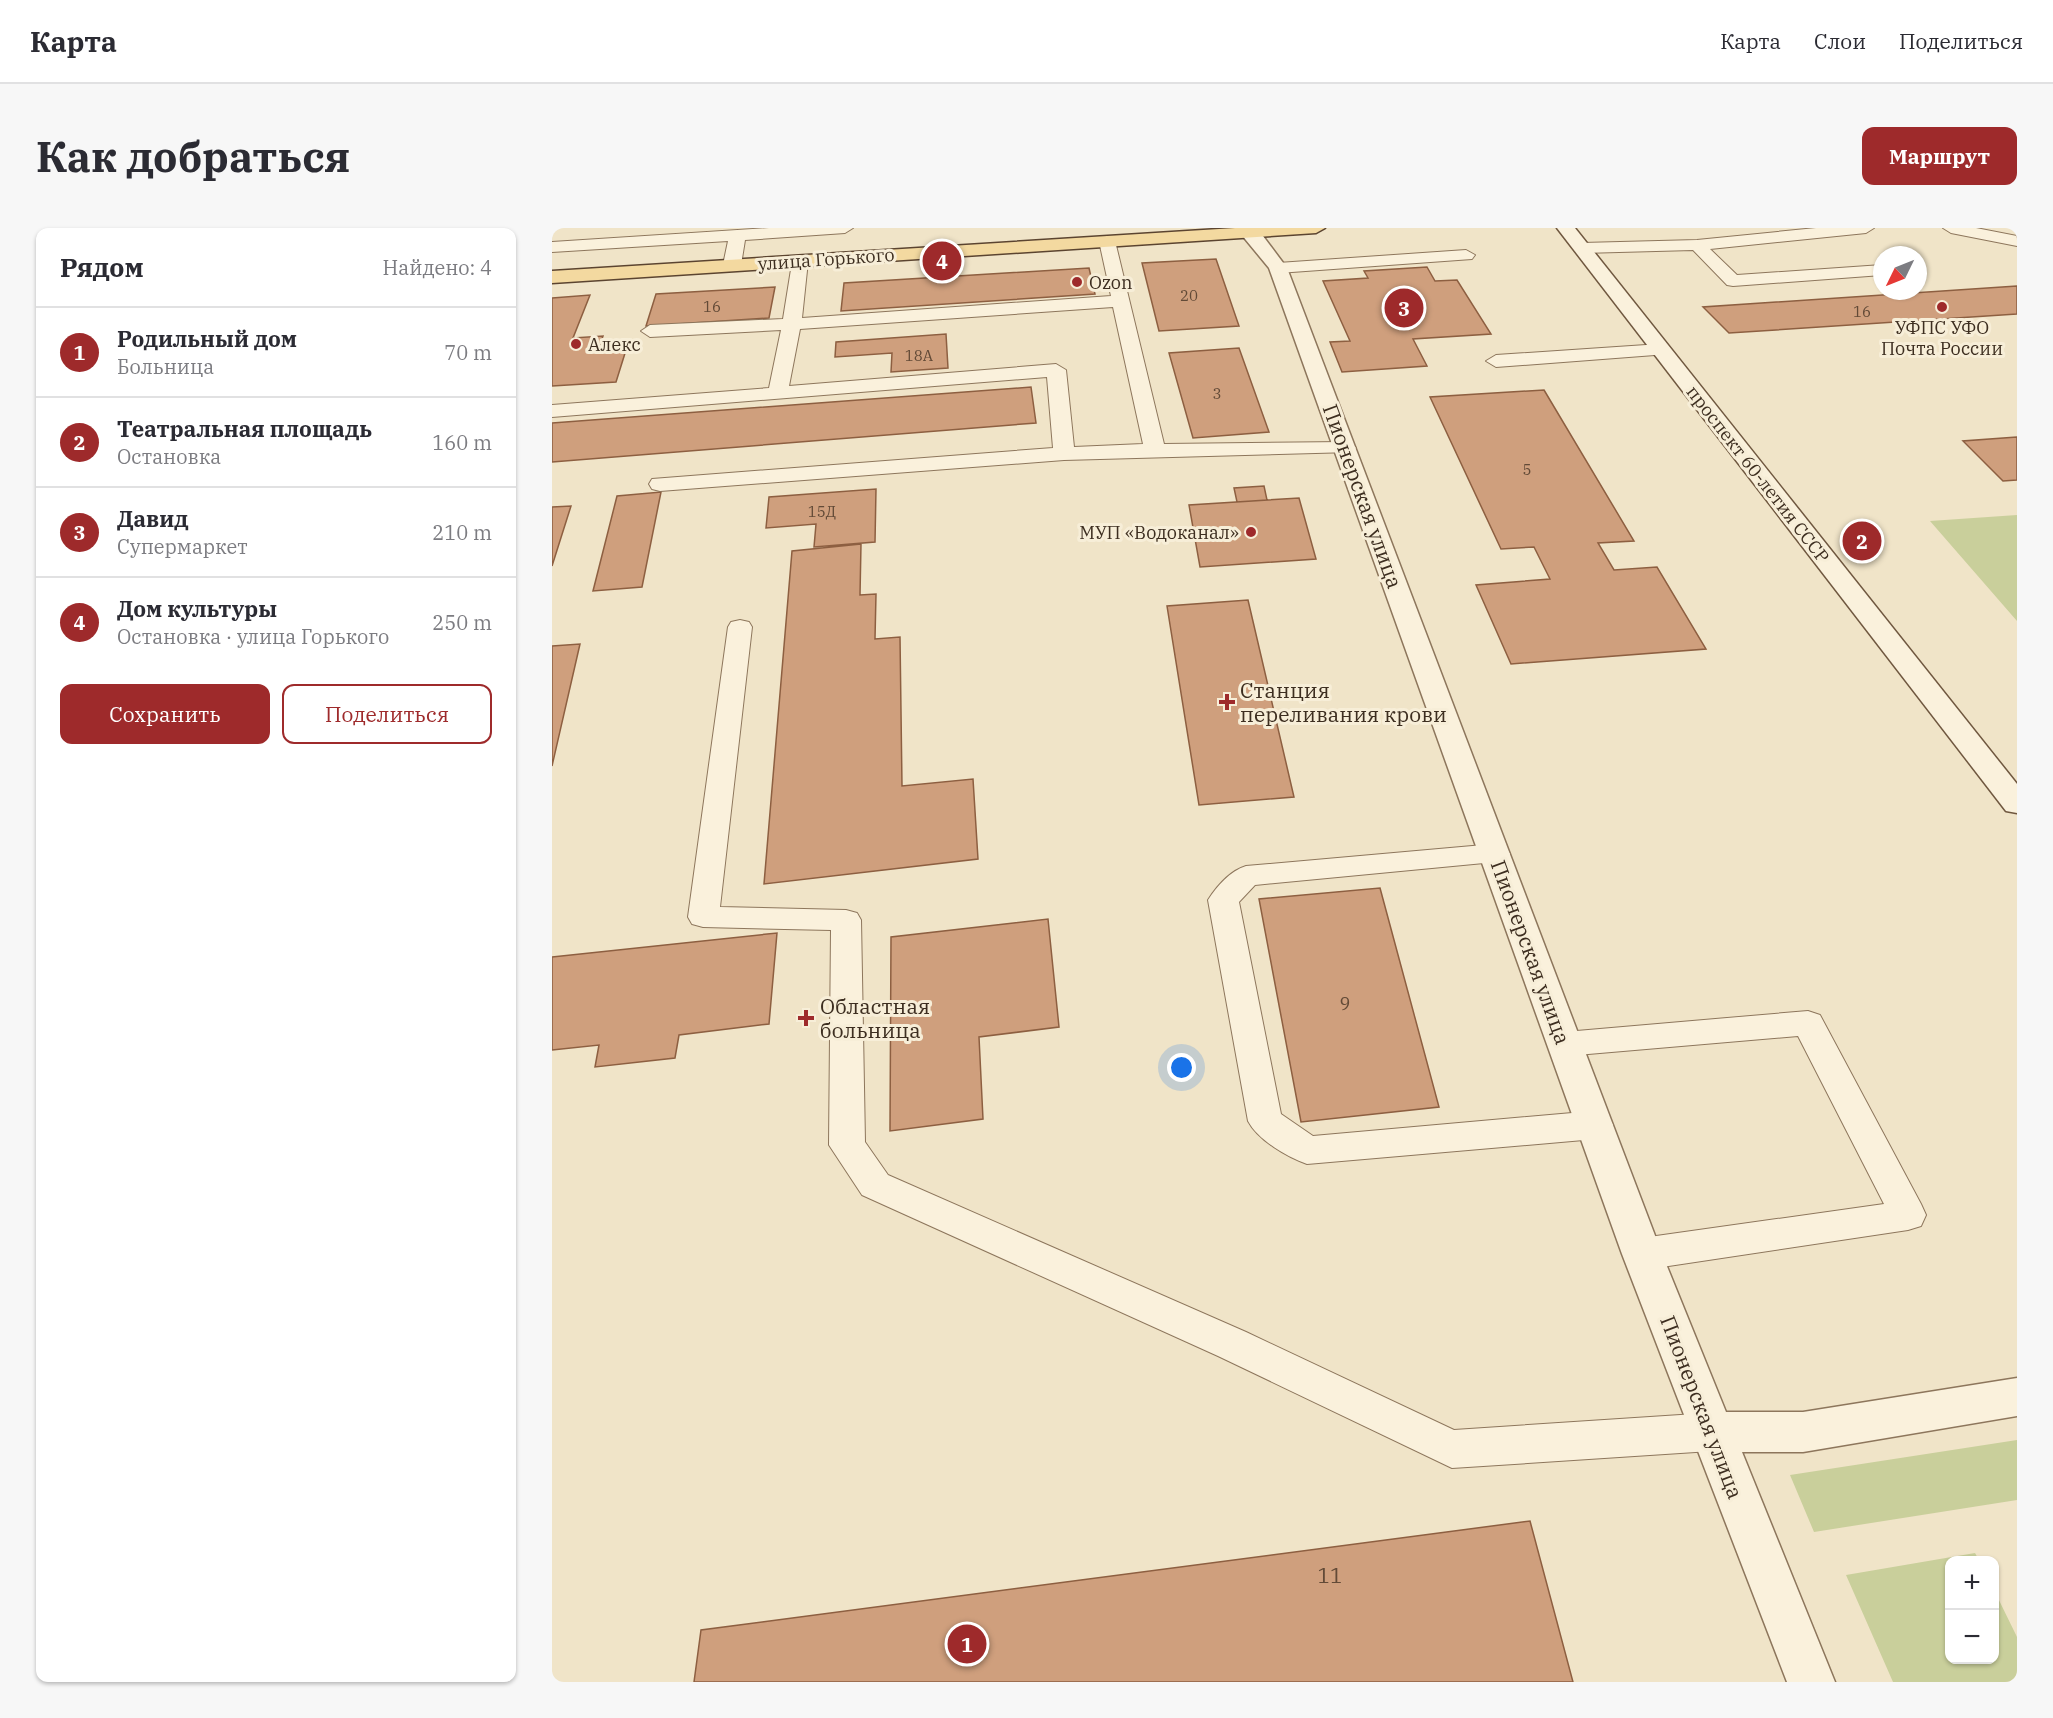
<!DOCTYPE html>
<html lang="ru">
<head>
<meta charset="utf-8">
<style>
  :root { --surface:#fff; --page:#f7f7f7; --text:#2b2b33; --muted:#7c7c81; --line:#e1e1e2; --accent:#9e2a2b }
  body { margin:0; font-family:"IBM Plex Serif",serif; background:var(--page); color:var(--text) }
  .controls { position:absolute; right:18px; bottom:18px; display:grid; overflow:hidden; border-radius:12px; box-shadow:0 2px 4px #0004 }
  .controls button { width:54px; height:54px; display:grid; place-items:center; padding:0; border:0; border-bottom:2px solid var(--line); background:var(--surface); color:var(--text); font:30px sans-serif }
  .compass { position:absolute; left:1321px; top:18px; width:54px; height:54px; border-radius:50%; background:var(--surface); box-shadow:0 2px 4px #0004; rotate:227deg }
  .you { position:absolute; left:630px; top:840px; width:21px; height:21px; margin:-15px; border:4px solid #fff; border-radius:50%; background:#1a73e8; box-shadow:0 0 0 9px #1a73e833 }
  .badge { display:grid; place-items:center; width:39px; height:39px; border-radius:50%; background:var(--accent); color:#fff; font-size:20px; font-weight:700 }
  .pin { position:absolute; translate:-50% -50%; border:3px solid #fff; box-shadow:0 2px 6px #0006 }
  .list { margin:0; padding:0; list-style:none }
  h2 { display:flex; justify-content:space-between; align-items:center; height:78px; margin:0; padding:0 24px; font-size:26px }
  h2 small { font-size:20px; font-weight:400; color:var(--muted) }
  .list li { display:grid; grid-template-columns:39px 1fr auto; gap:18px; align-items:center; box-sizing:border-box; height:90px; padding:0 24px; border-top:2px solid var(--line) }
  .list b { display:block; font-size:22px; white-space:nowrap }
  .list p { margin:0; font-size:20px; white-space:nowrap; color:var(--muted) }
  .list em { font-size:20px; font-style:normal; color:var(--muted) }
  .actions { display:flex; gap:12px; padding:18px 24px }
  .actions a { flex:1; padding:14px 0; border:2px solid var(--accent); border-radius:12px; text-align:center; font-size:21px; color:var(--accent) }
  .actions .main { background:var(--accent); color:#fff }
  .map { position:relative; flex:none; width:1465px; height:1454px; overflow:hidden; border-radius:12px }
  header { display:flex; align-items:center; gap:36px; box-sizing:border-box; height:84px; padding:0 30px; background:var(--surface); border-bottom:2px solid var(--line) }
  header strong { font-size:28px }
  nav { display:flex; gap:33px; margin-inline-start:auto; font-size:21px }
  .intro { display:flex; align-items:center; justify-content:space-between; box-sizing:border-box; height:144px; padding:0 36px }
  h1 { margin:0; font-size:42px }
  .button { padding:15px 27px; border-radius:12px; background:var(--accent); color:#fff; font-size:21px; font-weight:700 }
  main { display:flex; gap:36px; padding:0 36px }
  aside { flex:1; background:var(--surface); border-radius:12px; box-shadow:0 2px 4px #0004 }
  .map>svg:first-child { display:block }
  .green { fill:#c9cf9b }
  .building { fill:#cf9f7d; stroke:#8d5f41; stroke-width:1.5 }
  .lines { fill:none; stroke-linecap:round; stroke-linejoin:round }
  .service-casing { stroke:#8d765c; stroke-width:2 }
  .minor-casing { stroke:#8d765c; stroke-width:3 }
  .secondary-casing { stroke:#6f573f; stroke-width:3 }
  .primary-casing { stroke:#5b4430; stroke-width:3 }
  .service { fill:#faf1dc; fill-rule:evenodd }
  .minor { fill:#faf1dc; fill-rule:evenodd }
  .secondary { fill:#faf1dc; fill-rule:evenodd }
  .primary { fill:#f3d9a0; fill-rule:evenodd }
  .poi-dot { fill:#9e2a2b; stroke:#f7eed8; stroke-width:2 }
  .labels { text-anchor:middle; dominant-baseline:central; stroke-width:6; stroke-linejoin:round; paint-order:stroke }
  .far-number-label { font-size:15px; fill:#624a37 }
  .far-street-label { font-size:18px; fill:#3d2e20; stroke:#f7eed8 }
  .far-poi-label { font-size:18px; fill:#3d2e20; stroke:#f7eed8; text-anchor:start }
  .number-label { font-size:18px; fill:#624a37 }
  .street-label { font-size:21px; fill:#3d2e20; stroke:#f7eed8 }
  .poi-label { font-size:21px; fill:#3d2e20; stroke:#f7eed8; text-anchor:start }
  .near-number-label { font-size:21px; fill:#624a37 }
</style>
</head>
<body>
<header>
<strong>Карта</strong>
<nav><a>Карта</a><a>Слои</a><a>Поделиться</a></nav>
</header>
<div class="intro"><h1>Как добраться</h1><a class="button">Маршрут</a></div>
<main>
<aside>
<h2>Рядом<small>Найдено: 4</small></h2>
<ul class="list">
<li><span class="badge">1</span><div><b>Родильный дом</b><p>Больница</p></div><em>70 m</em></li>
<li><span class="badge">2</span><div><b>Театральная площадь</b><p>Остановка</p></div><em>160 m</em></li>
<li><span class="badge">3</span><div><b>Давид</b><p>Супермаркет</p></div><em>210 m</em></li>
<li><span class="badge">4</span><div><b>Дом культуры</b><p>Остановка · улица Горького</p></div><em>250 m</em></li>
</ul>
<div class="actions"><a class="main">Сохранить</a><a>Поделиться</a></div>
</aside>
<div class="map">
<svg width="1465" height="1454" viewBox="0 0 1465 1454">
  <rect width="100%" height="100%" fill="#f0e4c8"/>
  <path class="green" d="M 1465,287 L 1465,393 L 1378,293 Z
    M 1465,1212 L 1465,1272 L 1262,1304 L 1238,1247 Z
    M 1423,1325 L 1427,1332 L 1398,1332 L 1398,1432 L 1442,1432 L 1443,1364 L 1465,1409 L 1465,1454 L 1341,1454 L 1294,1347 Z"/>
  <path class="building" d="M 664,31 L 687,98 L 607,103 L 590,35 Z
    M 875,39 L 883,53 L 905,52 L 939,106 L 861,111 L 875,138 L 790,144 L 778,114 L 798,113 L 771,53 L 816,50 L 812,43 Z
    M 537,40 L 543,66 L 289,83 L 292,55 Z
    M 1465,58 L 1465,86 L 1177,105 L 1151,79 Z
    M 223,59 L 217,90 L 94,98 L 104,66 Z
    M 38,67 L 21,110 L 51,108 L 45,124 L 74,122 L 64,154 L 0,158 L 0,70 Z
    M 394,106 L 396,140 L 339,144 L 340,125 L 283,129 L 284,114 Z
    M 687,120 L 717,204 L 641,210 L 617,125 Z
    M 479,159 L 484,195 L 0,234 L 0,195 Z
    M 992,162 L 1082,313 L 1046,315 L 1062,342 L 1105,339 L 1154,421 L 959,436 L 924,357 L 998,351 L 982,319 L 949,321 L 878,169 Z
    M 1465,209 L 1465,252 L 1451,253 L 1411,213 Z
    M 712,258 L 715,272 L 685,274 L 682,260 Z
    M 324,261 L 323,314 L 262,319 L 264,296 L 214,300 L 217,269 Z
    M 109,264 L 90,359 L 41,363 L 65,268 Z
    M 747,270 L 764,331 L 648,339 L 637,277 Z
    M 19,278 L 0,338 L 0,279 Z
    M 309,316 L 308,367 L 324,366 L 323,411 L 348,409 L 350,558 L 421,551 L 426,631 L 212,656 L 240,323 Z
    M 696,372 L 742,569 L 647,577 L 615,378 Z
    M 28,416 L 0,538 L 0,418 Z
    M 828,660 L 887,879 L 749,894 L 707,671 Z
    M 496,691 L 507,799 L 427,809 L 431,891 L 338,903 L 339,709 Z
    M 225,705 L 217,796 L 127,807 L 123,830 L 43,839 L 47,817 L 0,822 L 0,729 Z
    M 978,1293 L 1021,1454 L 142,1454 L 149,1402 Z"/>
  <g class="lines">
    <defs>
      <path id="service" d="M 217,0 L 301,0 L 293,5 L 193,12 L 189,37 L 180,42 L 171,37 L 176,13 L 0,24 L 0,14 Z
        M 1264,0 L 1322,0 L 1314,5 L 1158,21 L 1185,47 L 1330,37 L 1330,47 L 1181,58 L 1175,57 L 1141,22 L 1030,25 L 1022,20 L 1030,15 L 1145,12 Z
        M 1391,0 L 1424,0 L 1465,8 L 1465,18 L 1399,5 Z
        M 555,8 L 563,13 L 612,216 L 793,214 L 800,216 L 804,220 L 800,224 L 512,232 L 108,263 L 100,261 L 97,256 L 100,251 L 501,220 L 495,149 L 0,189 L 0,177 L 217,160 L 229,102 L 98,109 L 89,103 L 98,97 L 231,91 L 241,29 L 247,28 L 256,33 L 250,90 L 559,68 L 547,13 ZM 561,79 L 591,216 L 522,219 L 514,142 L 504,136 L 237,158 L 248,101 Z
        M 914,22 L 923,27 L 920,31 L 726,45 L 717,40 L 726,35 Z
        M 1109,116 L 1116,118 L 1119,122 L 1116,126 L 944,139 L 934,133 L 944,127 Z
        M 188,392 L 197,394 L 200,399 L 168,679 L 294,682 L 305,685 L 309,692 L 313,914 L 336,947 L 694,1104 L 902,1202 L 1159,1185 L 1174,1191 L 1180,1204 L 1174,1217 L 1159,1223 L 900,1240 L 666,1128 L 310,967 L 277,917 L 279,702 L 151,699 L 140,696 L 136,689 L 176,399 L 179,394 Z
        M 943,616 L 953,619 L 958,626 L 953,633 L 703,657 L 687,674 L 729,886 L 761,908 L 1043,883 L 1055,887 L 1061,897 L 1055,907 L 1043,911 L 755,936 C 735,929 706,912 696,893 L 656,672 C 665,658 678,643 694,638 Z
        M 1256,783 L 1268,787 L 1369,976 L 1374,987 L 1369,998 L 1356,1002 L 1090,1042 L 1077,1037 L 1071,1026 L 1077,1015 L 1090,1010 L 1332,976 L 1246,808 L 1013,828 L 1001,825 L 996,816 L 1001,807 L 1013,804 Z"/>
      <path id="minor" d="M 684,0 L 705,0 L 735,40 L 1110,1026 L 1174,1184 L 1251,1184 L 1465,1150 L 1465,1188 L 1251,1224 L 1190,1224 L 1283,1454 L 1235,1454 L 1070,1026 L 717,40 Z"/>
      <path id="secondary" d="M 1005,0 L 1023,0 L 1465,556 L 1465,585 L 1454,583 Z"/>
      <path id="primary" d="M 683,0 L 773,0 L 764,5 L 0,55 L 0,43 Z"/>
    </defs>
    <use href="#service" class="service-casing"/>
    <use href="#minor" class="minor-casing"/>
    <use href="#secondary" class="secondary-casing"/>
    <use href="#primary" class="primary-casing"/>
    <use href="#service" class="service"/>
    <use href="#minor" class="minor"/>
    <use href="#secondary" class="secondary"/>
    <use href="#primary" class="primary"/>
  </g>
  <g class="poi-dot">
    <circle cx="525" cy="54" r="6"/>
    <circle cx="1390" cy="79" r="6"/>
    <circle cx="24" cy="116" r="6"/>
    <circle cx="699" cy="304" r="6"/>
    <path d="M672 465h6v6h6v6h-6v6h-6v-6h-6v-6h6z"/>
    <path d="M251 781h6v6h6v6h-6v6h-6v-6h-6v-6h6z"/>
  </g>
  <g class="labels">
    <g class="far-number-label">
      <text x="637" y="67">20</text>
      <text x="160" y="78">16</text>
      <text x="1310" y="83">16</text>
      <text x="367" y="127">18А</text>
      <text x="665" y="165">3</text>
      <text x="975" y="241">5</text>
      <text x="270" y="283">15Д</text>
    </g>
    <g class="far-street-label">
      <text transform="translate(274 31) rotate(-4)">улица Горького</text>
      <text transform="translate(1206 246) rotate(52)">проспект 60-летия СССР</text>
    </g>
    <g class="far-poi-label">
      <text x="537" y="54">Ozon</text>
      <text x="1390" y="99" text-anchor="middle">УФПС УФО<tspan x="1390" dy="21">Почта России</tspan></text>
      <text x="36" y="116">Алекс</text>
      <text x="687" y="304" text-anchor="end">МУП «Водоканал»</text>
    </g>
    <g class="number-label">
      <text x="793" y="775">9</text>
    </g>
    <g class="street-label">
      <text transform="translate(811 268) rotate(70)">Пионерская улица</text>
      <text transform="translate(979 724) rotate(70)">Пионерская улица</text>
      <text transform="translate(1150 1179) rotate(69)">Пионерская улица</text>
    </g>
    <g class="poi-label">
      <text x="688" y="462">Станция<tspan x="688" dy="24">переливания крови</tspan></text>
      <text x="268" y="778">Областная<tspan x="268" dy="24">больница</tspan></text>
    </g>
    <g class="near-number-label">
      <text x="778" y="1347">11</text>
    </g>
  </g>
</svg>
<div class="controls">
<button>+</button>
<button>−</button>
</div>
<svg class="compass" viewBox="-18 -18 36 36"><path d="M0-13l5 13h-10z" fill="#e53935"/><path d="M0 13l5-13h-10z" fill="#7c7c81"/></svg>
<div class="you"></div>
<div class="pin badge" style="left:415px;top:1416px">1</div>
<div class="pin badge" style="left:1310px;top:313px">2</div>
<div class="pin badge" style="left:852px;top:80px">3</div>
<div class="pin badge" style="left:390px;top:33px">4</div>
</div>
</main>
</body>
</html>
